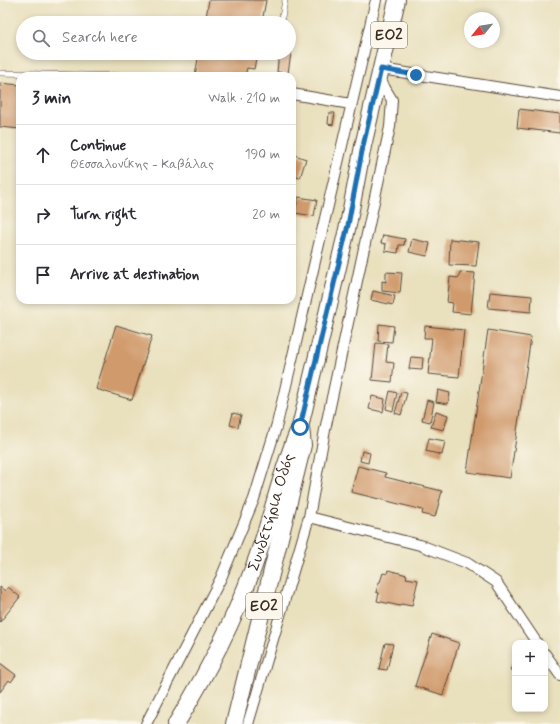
<!DOCTYPE html>
<html lang="en">
<head>
<meta charset="utf-8">
<style>
  :root { --surface:#fff; --page:#f7f7f7; --text:#2b2b33; --muted:#7c7c81; --line:#e1e1e2 }
  body { margin:0; font-family:Mynerve,sans-serif; background:var(--page); color:var(--text) }
  .controls { position:absolute; right:12px; bottom:12px; display:grid; overflow:hidden; border-radius:8px; box-shadow:0 2px 6px #0003 }
  .controls button { width:36px; height:36px; display:grid; place-items:center; padding:0; border:0; border-bottom:1px solid var(--line); background:var(--surface); color:var(--text); font:20px sans-serif }
  .compass { position:absolute; left:464px; top:12px; width:36px; height:36px; border-radius:50%; background:var(--surface); box-shadow:0 2px 6px #0003; rotate:240deg }
  .stop { position:absolute; width:12px; height:12px; margin:-9px; border:3px solid #1f6fb2; border-radius:50%; background:#fff }
  .stop.end { background:#1f6fb2; border-color:#fff; box-shadow:0 1px 4px #0008 }
  .list { margin:0; padding:0; list-style:none }
  h2 { display:flex; justify-content:space-between; align-items:center; height:52px; margin:0; padding:0 16px; font-size:17px }
  h2 small { font-size:13px; font-weight:400; color:var(--muted) }
  .list li { display:grid; grid-template-columns:26px 1fr auto; gap:12px; align-items:center; box-sizing:border-box; height:60px; padding:0 16px; border-top:1px solid var(--line) }
  .list b { display:block; font-size:15px; white-space:nowrap }
  .list p { margin:0; font-size:13px; white-space:nowrap; color:var(--muted) }
  .list em { font-size:13px; font-style:normal; color:var(--muted) }
  .icon { flex:none; width:22px; height:22px; fill:none; stroke:currentColor; stroke-width:2; stroke-linecap:round; stroke-linejoin:round }
  .map { position:relative; flex:none; width:560px; height:724px; overflow:hidden }
  .search { position:absolute; background:var(--surface); box-shadow:0 2px 6px #0003; left:16px; top:16px; width:280px; height:44px; display:flex; align-items:center; gap:10px; box-sizing:border-box; padding:0 14px; border-radius:22px; color:var(--muted); font-size:15px }
  .panel { position:absolute; background:var(--surface); box-shadow:0 2px 6px #0003; left:16px; top:72px; width:280px; height:232px; border-radius:12px }
  .map>svg:first-child { display:block }
  .building { fill:#d09a6c }
  .lines { fill:none; stroke-linecap:round; stroke-linejoin:round }
  .lane-casing { stroke:#554536; stroke-width:6 }
  .street-casing { stroke:#554536; stroke-width:12 }
  .primary-casing { stroke:#554536; stroke-width:18 }
  .lane { stroke:#fff; stroke-width:5 }
  .street { stroke:#fff; stroke-width:10 }
  .primary { stroke:#fff; stroke-width:16 }
  .route { stroke:#1f6fb2; stroke-width:5 }
  .labels { text-anchor:middle; dominant-baseline:central; stroke-width:3.5; stroke-linejoin:round; paint-order:stroke }
  .shield { fill:#fbf7ec; stroke:#75685c; stroke-width:1 }
  .shield-label { font-size:15px; font-weight:bold; fill:#3b2a1e }
  .street-label { font-size:16px; fill:#3b2a1e; stroke:#fbf7ec }
</style>
</head>
<body>
<div class="map">
<svg width="560" height="724" viewBox="0 0 560 724">
  <rect width="100%" height="100%" fill="#fbf7ec"/>
  <filter id="ink" filterUnits="userSpaceOnUse"><feTurbulence type="fractalNoise" baseFrequency=".025" numOctaves="2"/><feDisplacementMap in="SourceGraphic" scale="8" xChannelSelector="R" yChannelSelector="G"/><feConvolveMatrix kernelMatrix="1 2 1 2 8 2 1 2 1" color-interpolation-filters="sRGB"/></filter>
  <filter id="wash" filterUnits="userSpaceOnUse"><feTurbulence type="fractalNoise" baseFrequency=".012" numOctaves="4" result="noise"/><feDisplacementMap in="SourceGraphic" scale="16" xChannelSelector="R" yChannelSelector="G"/><feGaussianBlur stdDeviation="0.9" result="paint"/><feColorMatrix in="noise" values="0 0 0 0 0 0 0 0 0 0 0 0 0 0 0 0 0 1.4 0 .05"/><feComposite in="paint" operator="in"/></filter>
  <g filter="url(#wash)">
    <rect width="100%" height="100%" fill="#e9e0bd"/>
    <g id="blocks">
      <path class="building" d="M 209,0 L 266,0 L 262,23 L 205,23 Z
        M 289,47 L 292,47 L 288,73 L 277,72 L 279,53 L 289,53 Z
        M 199,53 L 257,53 L 254,69 L 247,68 L 245,76 L 195,76 Z
        M 0,83 L 20,85 L 20,129 L 0,127 Z
        M 519,109 L 560,114 L 560,133 L 517,128 Z
        M 329,113 L 335,113 L 333,125 L 328,124 Z
        M 292,154 L 306,159 L 300,178 L 292,176 Z
        M 298,197 L 317,200 L 314,216 L 295,213 Z
        M 383,235 L 405,239 L 404,245 L 399,245 L 398,253 L 385,251 L 386,244 L 381,243 Z
        M 412,239 L 430,243 L 427,256 L 409,252 Z
        M 450,239 L 479,242 L 476,266 L 449,265 Z
        M 386,272 L 402,273 L 400,293 L 382,291 L 382,281 L 386,282 Z
        M 460,272 L 475,273 L 471,314 L 452,312 L 453,303 L 447,302 L 450,277 L 459,278 Z
        M 373,291 L 395,296 L 393,305 L 371,300 Z
        M 490,292 L 532,296 L 531,312 L 488,308 Z
        M 379,324 L 394,326 L 392,342 L 378,341 Z
        M 116,325 L 152,336 L 132,400 L 96,389 Z
        M 425,326 L 464,330 L 459,377 L 428,374 L 432,338 L 424,338 Z
        M 488,330 L 531,337 L 510,478 L 467,472 Z
        M 376,343 L 388,344 L 386,362 L 394,363 L 392,382 L 372,380 Z
        M 411,357 L 423,358 L 422,370 L 409,369 Z
        M 438,390 L 450,393 L 448,404 L 436,402 Z
        M 390,391 L 397,393 L 393,411 L 386,409 Z
        M 401,392 L 407,393 L 401,415 L 395,413 Z
        M 372,396 L 385,399 L 383,412 L 369,409 Z
        M 427,400 L 434,402 L 430,422 L 422,420 Z
        M 436,411 L 448,415 L 444,430 L 431,427 Z
        M 233,413 L 241,415 L 238,427 L 230,425 Z
        M 429,438 L 445,441 L 442,455 L 426,451 Z
        M 362,451 L 370,453 L 368,463 L 360,461 Z
        M 358,466 L 386,473 L 385,477 L 442,491 L 435,517 L 422,514 L 423,510 L 351,492 Z
        M 388,570 L 407,575 L 406,578 L 418,580 L 412,606 L 401,604 L 400,606 L 377,601 L 379,593 L 376,592 L 379,582 L 380,582 L 383,573 L 387,574 Z
        M 0,587 L 5,591 L 8,587 L 20,597 L 0,622 Z
        M 432,634 L 459,643 L 443,695 L 415,686 Z
        M 385,643 L 393,644 L 387,670 L 379,669 Z
        M 0,663 L 16,675 L 11,682 L 9,680 L 0,692 Z
        M 513,665 L 515,666 L 515,672 L 510,669 Z"/>
    </g>
  </g>
  <g filter="url(#ink)">
    <use href="#blocks" fill-opacity="0" stroke="#554536" stroke-width="1"/>
    <g class="lines">
      <defs>
        <path id="lane" d="M 281,23 L 285,0
          M 0,73 L 127,76"/>
        <path id="street" d="M 381,69 L 560,97
          M 292,94 L 351,104
          M 309,517 L 420,545 L 467,563 L 496,582 L 537,643
          M 545,654 L 560,675
          M 146,724 L 221,578 L 254,499 L 277,424 L 376,0
          M 248,724 L 309,517 L 325,430 L 390,127 L 392,100 L 379,78"/>
        <g id="primary">
          <path id="s1" d="M 176,724 C 211,667 241,607 262,543 C 275,505 283,464 300,427 L 348,225 L 363,146 L 397,0"/>
          <path d="M 234,724 L 303,445 L 301,428"/>
        </g>
      </defs>
      <use href="#lane" class="lane-casing"/>
      <use href="#street" class="street-casing"/>
      <use href="#primary" class="primary-casing"/>
      <use href="#lane" class="lane"/>
      <use href="#street" class="street"/>
      <use href="#primary" class="primary"/>
    </g>
  </g>
  <g class="lines" filter="url(#ink)">
    <path class="route" d="M 300,427 L 348,225 L 363,146 L 381,69 L 416,75"/>
  </g>
  <g class="labels">
    <g class="shield">
      <rect x="371" y="22" width="36" height="26" rx="3"/>
      <rect x="246" y="593" width="36" height="26" rx="3"/>
    </g>
    <g class="shield-label">
      <text x="389" y="35">ΕΟ2</text>
      <text x="264" y="606">ΕΟ2</text>
    </g>
    <g class="street-label">
      <text stroke="none"><textPath href="#s1" startOffset="233">Συνδετήρια Οδός</textPath></text>
    </g>
  </g>
</svg>
<div class="controls">
<button>+</button>
<button>−</button>
</div>
<svg class="compass" viewBox="-18 -18 36 36"><path d="M0-13l5 13h-10z" fill="#e53935"/><path d="M0 13l5-13h-10z" fill="#7c7c81"/></svg>
<div class="stop" style="left:300px;top:427px"></div>
<div class="stop end" style="left:416px;top:75px"></div>
<div class="search"><svg class="icon" aria-label="search" viewBox="0 0 24 24"><circle cx="10" cy="10" r="6"/><path d="M15 15l6 6"/></svg>Search here</div>
<section class="panel">
<h2>3 min<small>Walk · 210 m</small></h2>
<ul class="list">
<li><svg class="icon" aria-label="ahead" viewBox="0 0 24 24"><path d="M12 20V5M6 11l6-6 6 6"/></svg><div><b>Continue</b><p>Θεσσαλονίκης - Καβάλας</p></div><em>190 m</em></li>
<li><svg class="icon" aria-label="right" viewBox="0 0 24 24"><path d="M7 20v-9h11M14 6l5 5-5 5"/></svg><div><b>Turn right</b></div><em>20 m</em></li>
<li><svg class="icon" aria-label="arrive" viewBox="0 0 24 24"><path d="M6 21V4h12l-3 4 3 4H6"/></svg><div><b>Arrive at destination</b></div></li>
</ul>
</section>
</div>
</body>
</html>
